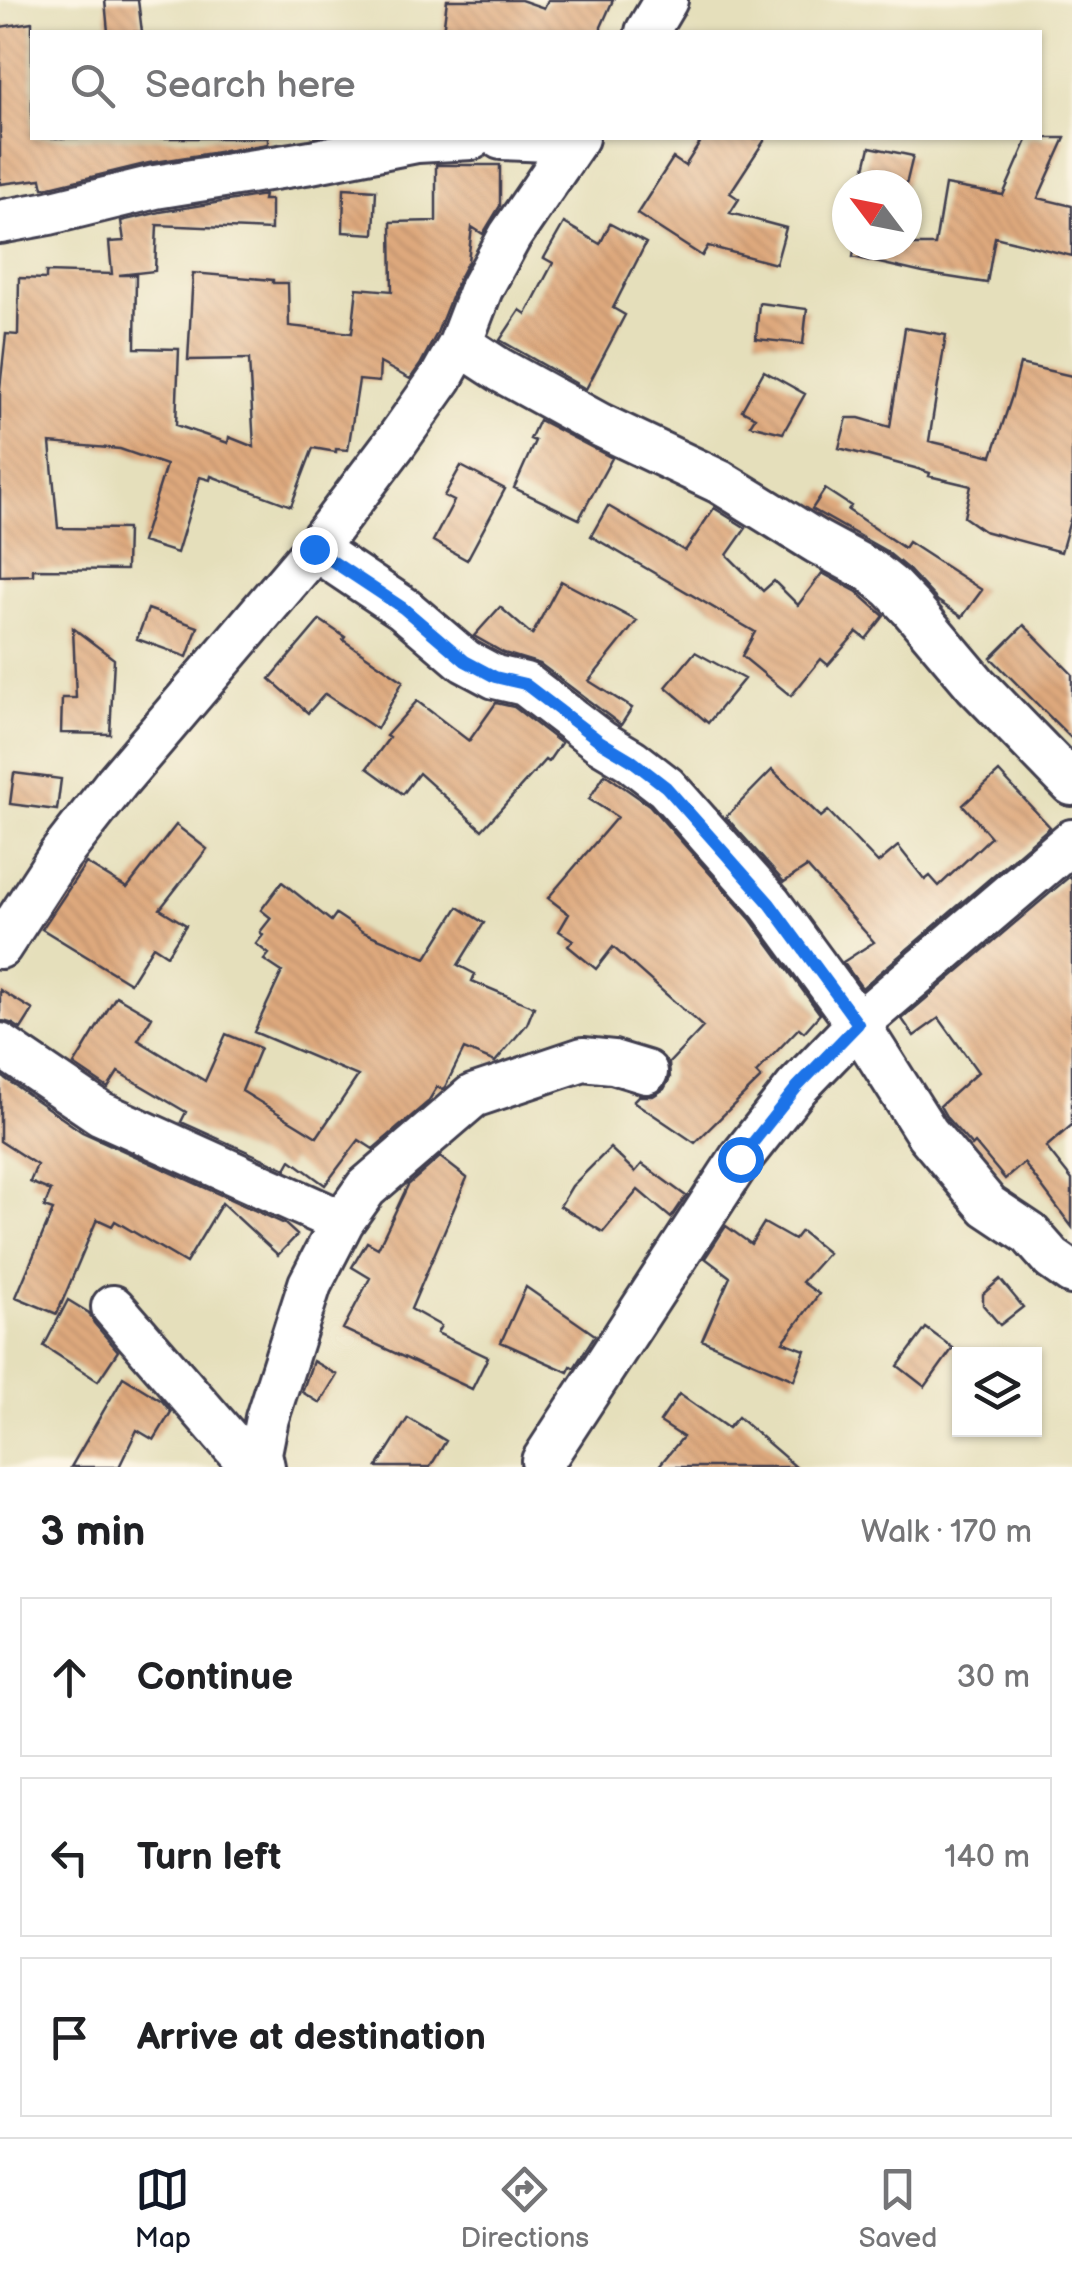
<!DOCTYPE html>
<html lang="en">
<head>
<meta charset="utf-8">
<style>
  :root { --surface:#fff; --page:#f6f6f6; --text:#202124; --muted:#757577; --line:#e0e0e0; --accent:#111827 }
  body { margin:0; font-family:"Balsamiq Sans",sans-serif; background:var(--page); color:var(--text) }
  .controls { position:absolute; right:30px; bottom:30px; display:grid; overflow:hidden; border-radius:0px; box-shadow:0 2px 8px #0004 }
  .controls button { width:90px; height:90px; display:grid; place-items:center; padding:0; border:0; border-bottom:2px solid var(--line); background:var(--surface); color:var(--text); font:50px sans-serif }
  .compass { position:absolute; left:832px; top:170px; width:90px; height:90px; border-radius:50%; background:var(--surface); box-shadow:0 2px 8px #0004; rotate:302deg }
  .stop { position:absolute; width:30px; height:30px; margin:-22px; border:8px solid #1a73e8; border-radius:50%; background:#fff }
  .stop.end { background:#1a73e8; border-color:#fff; box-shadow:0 2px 10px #0008 }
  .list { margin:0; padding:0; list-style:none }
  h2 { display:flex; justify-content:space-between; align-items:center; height:130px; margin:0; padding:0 40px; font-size:42px }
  h2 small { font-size:32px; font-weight:400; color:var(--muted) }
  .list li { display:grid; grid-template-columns:65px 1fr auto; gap:30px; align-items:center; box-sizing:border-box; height:160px; margin:0 20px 20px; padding:0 20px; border:2px solid var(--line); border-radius:0px }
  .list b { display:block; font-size:38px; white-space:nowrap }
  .list em { font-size:32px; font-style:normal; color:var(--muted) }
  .icon { flex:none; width:55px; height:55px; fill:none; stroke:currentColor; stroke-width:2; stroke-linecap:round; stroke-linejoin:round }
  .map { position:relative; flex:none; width:1072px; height:1467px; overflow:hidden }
  .search { position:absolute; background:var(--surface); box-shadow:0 2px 8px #0004; left:30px; right:30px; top:30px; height:110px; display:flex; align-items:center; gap:25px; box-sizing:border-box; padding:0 35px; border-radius:0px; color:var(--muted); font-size:38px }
  .sheet { height:670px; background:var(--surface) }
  nav { display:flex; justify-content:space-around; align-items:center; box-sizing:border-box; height:140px; border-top:2px solid var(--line); background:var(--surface); font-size:28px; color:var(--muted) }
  nav a { display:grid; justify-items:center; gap:5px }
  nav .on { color:var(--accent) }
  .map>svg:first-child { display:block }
  .building { fill:url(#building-back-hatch) }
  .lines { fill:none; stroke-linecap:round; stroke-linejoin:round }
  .minor-casing { stroke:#3f3e4e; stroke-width:48 }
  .minor { stroke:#fff; stroke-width:42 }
  .route { stroke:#1a73e8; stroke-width:12 }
</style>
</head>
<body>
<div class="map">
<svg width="1072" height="1467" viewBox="0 0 1072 1467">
  <defs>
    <pattern id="building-back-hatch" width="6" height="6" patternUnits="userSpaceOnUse" patternTransform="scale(2.5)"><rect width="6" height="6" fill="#dea97d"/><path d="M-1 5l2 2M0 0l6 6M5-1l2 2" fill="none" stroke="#be916d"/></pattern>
  </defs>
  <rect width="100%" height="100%" fill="#fcf5e5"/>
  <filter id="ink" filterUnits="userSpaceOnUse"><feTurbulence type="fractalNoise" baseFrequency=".01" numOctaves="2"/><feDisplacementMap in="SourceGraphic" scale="20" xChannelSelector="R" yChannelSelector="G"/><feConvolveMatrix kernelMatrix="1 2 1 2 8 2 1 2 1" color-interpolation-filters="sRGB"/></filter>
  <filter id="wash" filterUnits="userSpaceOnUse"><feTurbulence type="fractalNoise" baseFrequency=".0048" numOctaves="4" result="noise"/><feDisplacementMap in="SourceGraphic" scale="40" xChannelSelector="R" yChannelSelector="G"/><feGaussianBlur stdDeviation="2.25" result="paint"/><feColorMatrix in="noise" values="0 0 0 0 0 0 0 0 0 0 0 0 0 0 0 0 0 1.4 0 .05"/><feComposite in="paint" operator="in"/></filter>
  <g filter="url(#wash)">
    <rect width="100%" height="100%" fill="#e5dfbb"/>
    <g id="blocks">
      <path class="building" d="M 105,0 L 138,0 L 142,32 L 108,32 Z
        M 447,0 L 521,0 L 544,8 L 548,0 L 613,0 L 601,27 L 601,32 L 443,32 Z
        M 32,22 L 32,138 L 268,138 L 268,144 L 149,163 L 50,187 L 43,188 L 41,179 L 0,184 L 0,27 Z
        M 703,138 L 766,138 L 730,193 L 739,199 L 730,213 L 786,228 L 776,264 L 708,246 L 702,256 L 637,214 L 673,158 L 685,166 Z
        M 1028,138 L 1065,138 L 1038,198 L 1072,206 L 1072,256 L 995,237 L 987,283 L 923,273 L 853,257 L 855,245 L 935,245 L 945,185 L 1003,195 Z
        M 870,147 L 913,156 L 906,185 L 861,185 Z
        M 436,165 L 500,165 L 500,206 L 483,234 L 472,227 L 468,261 L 458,280 L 437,333 L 420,365 L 410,379 L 380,363 L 379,382 L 359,380 L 348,450 L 336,449 L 336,452 L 313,448 L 291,506 L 211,476 L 210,480 L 200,477 L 177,553 L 142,542 L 166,465 L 120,449 L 50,443 L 58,528 L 127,529 L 126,570 L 33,569 L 33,575 L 0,576 L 0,388 L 6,334 L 18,335 L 19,278 L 46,279 L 46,272 L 112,274 L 109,242 L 124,241 L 121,221 L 160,212 L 264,195 L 263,200 L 271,200 L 271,230 L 157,225 L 155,271 L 119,275 L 136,275 L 135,348 L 179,349 L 176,425 L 228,443 L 229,437 L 254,447 L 249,359 L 188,360 L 193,273 L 273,280 L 273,283 L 288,283 L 289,326 L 352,333 L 357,288 L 392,291 L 391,222 L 436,221 Z
        M 344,188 L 376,190 L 374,234 L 343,232 Z
        M 564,223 L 600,244 L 610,224 L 646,243 L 613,308 L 625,315 L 586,389 L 500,340 L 520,310 L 526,314 L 553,263 L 544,258 Z
        M 759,303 L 807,309 L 803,344 L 756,339 Z
        M 905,328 L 946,335 L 929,441 L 992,456 L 1012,396 L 1020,364 L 1072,376 L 1072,513 L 1061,552 L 984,531 L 964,517 L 971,486 L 929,476 L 930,473 L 915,468 L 839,448 L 847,418 L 859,418 L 890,427 Z
        M 764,371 L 805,394 L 783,433 L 750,425 L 755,417 L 742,410 Z
        M 539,420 L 612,458 L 579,519 L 514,488 L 535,441 L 530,439 Z
        M 461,466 L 505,489 L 467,560 L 433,541 L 454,501 L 444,496 Z
        M 825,489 L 851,506 L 848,510 L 904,548 L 908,542 L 982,590 L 962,617 L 938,601 L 909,570 L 886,551 L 812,509 Z
        M 608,506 L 685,551 L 714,508 L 746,528 L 727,555 L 763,591 L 774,581 L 798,605 L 822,573 L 857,592 L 884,616 L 866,639 L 857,632 L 828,665 L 821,659 L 791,696 L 742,656 L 755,632 L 591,536 Z
        M 561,581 L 637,621 L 589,681 L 632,708 L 621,725 L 540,664 L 504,653 L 474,636 L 500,607 L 532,635 Z
        M 148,609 L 198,627 L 187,657 L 137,639 Z
        M 320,620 L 345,637 L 343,640 L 403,681 L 377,729 L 325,694 L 308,713 L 270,679 Z
        M 1024,625 L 1072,674 L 1072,739 L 991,658 Z
        M 73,628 L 114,659 L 110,734 L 61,733 L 62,698 L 76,698 Z
        M 695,652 L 744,679 L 708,723 L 666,687 Z
        M 417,701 L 469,741 L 496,703 L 514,707 L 561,743 L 548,762 L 545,760 L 482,830 L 419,773 L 403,794 L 367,768 L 389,738 L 386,736 Z
        M 772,770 L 821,817 L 828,811 L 878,863 L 898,846 L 925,880 L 930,876 L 939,886 L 991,837 L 963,805 L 999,772 L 1050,827 L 862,988 L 843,962 L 874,942 L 807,867 L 784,882 L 726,817 Z
        M 14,773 L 61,779 L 57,810 L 10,804 Z
        M 605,774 L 649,805 L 751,920 L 820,1014 L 804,1032 L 799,1028 L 756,1073 L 761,1078 L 695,1143 L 633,1101 L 638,1096 L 653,1096 L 664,1089 L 670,1078 L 669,1063 L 703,1027 L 613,947 L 596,969 L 568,946 L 573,940 L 559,931 L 569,914 L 548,898 L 617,817 L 589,799 Z
        M 176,825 L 207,849 L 160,909 L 186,925 L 167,955 L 153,946 L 130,983 L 42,929 L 86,863 L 127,888 Z
        M 1070,876 L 1072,879 L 1072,1125 L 1046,1147 L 1072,1180 L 1072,1227 L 1024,1163 L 1005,1179 L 975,1143 L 972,1146 L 947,1118 L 940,1106 L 978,1072 L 939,1018 L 914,1036 L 902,1019 Z
        M 282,882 L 331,921 L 336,914 L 363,932 L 426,958 L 458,907 L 484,923 L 458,965 L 475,974 L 472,981 L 534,1007 L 527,1024 L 495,1062 L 464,1049 L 445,1087 L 442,1089 L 437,1087 L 428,1102 L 373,1149 L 359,1140 L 325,1185 L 291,1160 L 286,1169 L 181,1122 L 186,1112 L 118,1072 L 108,1088 L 74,1065 L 116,996 L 152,1017 L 138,1040 L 205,1081 L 226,1034 L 260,1048 L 242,1091 L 317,1137 L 358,1076 L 254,1032 L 282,972 L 264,960 L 269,954 L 256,944 L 263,935 L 260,932 L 271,918 L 261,910 Z
        M 0,990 L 33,1010 L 21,1029 L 13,1024 L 0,1020 Z
        M 0,1075 L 82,1132 L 285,1224 L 297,1235 L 278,1255 L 222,1203 L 186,1263 L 115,1221 L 112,1226 L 97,1219 L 57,1314 L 16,1297 L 53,1210 L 44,1207 L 51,1191 L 30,1182 L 37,1165 L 0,1141 Z
        M 610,1148 L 635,1172 L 642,1164 L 686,1196 L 671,1218 L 638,1190 L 603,1232 L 560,1206 L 572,1186 Z
        M 440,1157 L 467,1178 L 411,1309 L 441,1326 L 437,1333 L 488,1357 L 472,1389 L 343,1329 L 370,1278 L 352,1267 L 367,1242 L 378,1248 L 408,1185 Z
        M 764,1223 L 794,1240 L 801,1231 L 828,1253 L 802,1282 L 819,1294 L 783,1342 L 805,1350 L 794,1380 L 702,1340 L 730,1277 L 705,1258 L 726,1226 L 751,1244 Z
        M 1000,1279 L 1023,1307 L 1000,1325 L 983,1305 L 983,1294 Z
        M 526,1287 L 595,1335 L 574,1368 L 571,1366 L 568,1372 L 501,1342 Z
        M 68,1300 L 89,1313 L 94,1323 L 118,1351 L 98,1381 L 44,1346 Z
        M 926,1328 L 953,1348 L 925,1387 L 898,1366 Z
        M 313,1361 L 337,1375 L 320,1403 L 302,1392 Z
        M 123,1377 L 162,1401 L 171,1412 L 154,1440 L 137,1430 L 119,1467 L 71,1467 Z
        M 679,1394 L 728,1428 L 738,1417 L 796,1467 L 658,1467 L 683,1437 L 660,1422 Z
        M 408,1418 L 446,1441 L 430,1467 L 377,1467 Z"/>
    </g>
  </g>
  <g filter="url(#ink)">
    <use href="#blocks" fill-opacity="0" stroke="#3f3e4e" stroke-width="2.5"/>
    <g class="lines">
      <defs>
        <path id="minor" d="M 647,32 L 666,0
          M 501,138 L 574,141
          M 0,222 L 49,213 L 155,187 L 311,162 L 417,141 L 472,138
          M 460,344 L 500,370 L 600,425 L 720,482 L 817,542 L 871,571 L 891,587 L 912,609 L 976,685 L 1072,784
          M 315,549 L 403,608 L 465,661 L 495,677 L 525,684 L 601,742 L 631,760 L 666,787 L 770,904 L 858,1024 L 927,1133 L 988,1206 L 1030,1234 L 1052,1259 L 1072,1273
          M 0,947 L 60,855 L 117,782 L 315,549 L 395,443 L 441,378 L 460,344 L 481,289 L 510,236 L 577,138
          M 0,1045 L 100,1113 L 342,1222
          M 113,1307 L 252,1467
          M 543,1461 L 740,1159 L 797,1087 L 858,1024 L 1072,841
          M 263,1467 L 260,1453 L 267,1418 L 310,1284 L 342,1222 L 366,1188 L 473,1096 L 583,1059 L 613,1062 L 646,1072"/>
      </defs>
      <use href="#minor" class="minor-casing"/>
      <use href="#minor" class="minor"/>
    </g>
  </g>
  <g class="lines" filter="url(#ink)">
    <path class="route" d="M 314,549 L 403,608 L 465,661 L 495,677 L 525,684 L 601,742 L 631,760 L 666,787 L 770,904 L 858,1024 L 797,1087 L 740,1159"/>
  </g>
</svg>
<div class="controls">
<button><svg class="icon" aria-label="layers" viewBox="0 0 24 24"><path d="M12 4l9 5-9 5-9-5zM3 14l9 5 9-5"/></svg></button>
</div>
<svg class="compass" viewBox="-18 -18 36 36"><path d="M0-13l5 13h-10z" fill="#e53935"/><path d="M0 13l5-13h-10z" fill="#757577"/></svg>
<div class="stop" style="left:740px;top:1159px"></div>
<div class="stop end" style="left:314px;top:549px"></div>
<div class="search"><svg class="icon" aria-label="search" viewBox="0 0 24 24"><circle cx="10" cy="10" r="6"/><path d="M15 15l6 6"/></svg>Search here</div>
</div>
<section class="sheet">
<h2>3 min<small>Walk · 170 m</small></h2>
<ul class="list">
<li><svg class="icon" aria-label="ahead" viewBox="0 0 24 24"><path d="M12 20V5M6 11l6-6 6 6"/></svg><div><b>Continue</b></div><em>30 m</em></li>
<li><svg class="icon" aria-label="left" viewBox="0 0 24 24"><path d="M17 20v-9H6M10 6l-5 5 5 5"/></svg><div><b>Turn left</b></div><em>140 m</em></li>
<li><svg class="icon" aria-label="arrive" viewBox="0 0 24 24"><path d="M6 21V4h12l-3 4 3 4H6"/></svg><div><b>Arrive at destination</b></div></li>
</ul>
</section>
<nav>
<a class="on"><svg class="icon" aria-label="map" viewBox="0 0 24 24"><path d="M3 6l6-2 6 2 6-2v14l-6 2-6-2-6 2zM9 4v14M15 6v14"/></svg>Map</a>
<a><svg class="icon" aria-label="directions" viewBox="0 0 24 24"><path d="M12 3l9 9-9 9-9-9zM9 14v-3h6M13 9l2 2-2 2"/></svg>Directions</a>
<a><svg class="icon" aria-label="saved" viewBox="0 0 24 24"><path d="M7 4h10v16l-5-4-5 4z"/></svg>Saved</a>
</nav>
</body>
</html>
